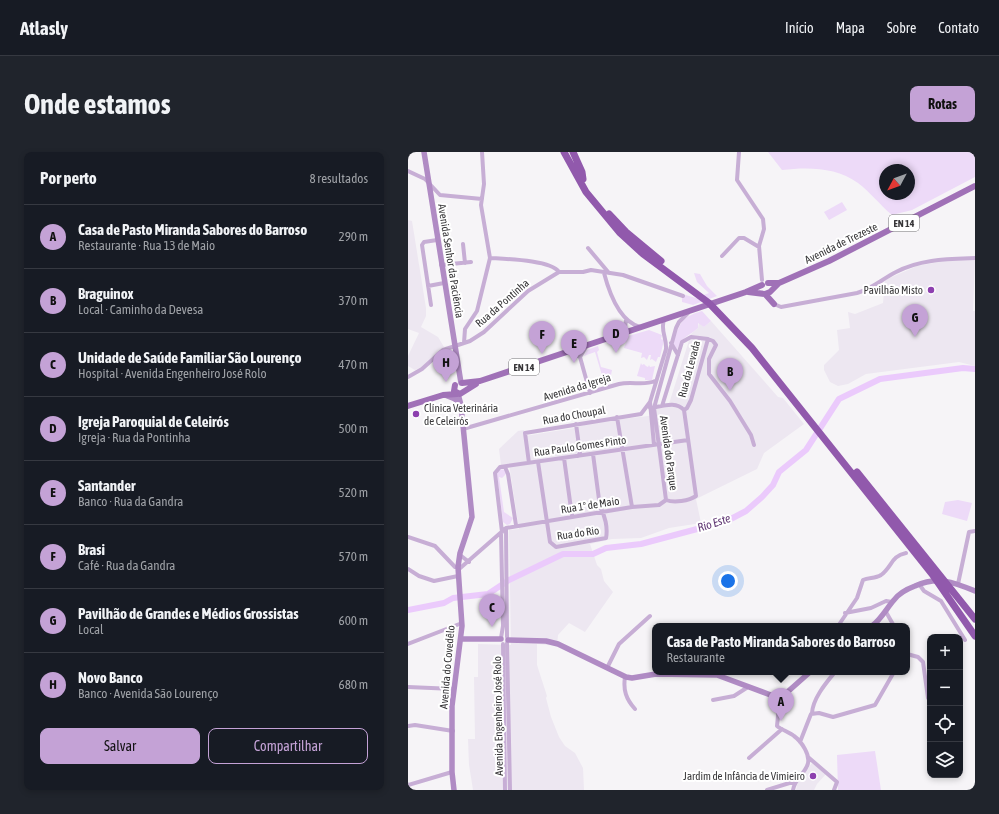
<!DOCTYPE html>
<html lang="pt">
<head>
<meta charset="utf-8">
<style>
  :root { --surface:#171b24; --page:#20242c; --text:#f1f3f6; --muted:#9ea1a6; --line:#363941; --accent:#c4a2d6 }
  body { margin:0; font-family:"Asap Condensed",sans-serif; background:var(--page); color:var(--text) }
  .controls { position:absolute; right:12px; bottom:12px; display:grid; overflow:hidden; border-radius:8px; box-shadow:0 2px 6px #0003 }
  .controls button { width:36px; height:36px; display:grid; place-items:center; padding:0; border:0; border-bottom:1px solid var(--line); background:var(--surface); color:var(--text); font:20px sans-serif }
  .compass { position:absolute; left:471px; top:12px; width:36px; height:36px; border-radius:50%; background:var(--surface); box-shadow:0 2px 6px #0003; rotate:229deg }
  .you { position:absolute; left:320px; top:429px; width:14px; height:14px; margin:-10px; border:3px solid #fff; border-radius:50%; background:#1a73e8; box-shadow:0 0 0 6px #1a73e833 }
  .badge { display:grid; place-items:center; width:26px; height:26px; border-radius:50%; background:var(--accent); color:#111; font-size:13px; font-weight:700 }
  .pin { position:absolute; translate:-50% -33px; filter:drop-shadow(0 1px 2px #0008) }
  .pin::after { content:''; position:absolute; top:21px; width:14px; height:12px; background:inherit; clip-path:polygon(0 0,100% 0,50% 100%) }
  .popup { position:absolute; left:244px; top:471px; width:258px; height:52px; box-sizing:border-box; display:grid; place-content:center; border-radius:8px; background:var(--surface); filter:drop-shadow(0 1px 3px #0005); font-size:13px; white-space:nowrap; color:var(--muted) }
  .popup b { font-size:15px; color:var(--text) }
  .popup::after { content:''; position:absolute; left:50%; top:100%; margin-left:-8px; border:8px solid transparent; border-top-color:var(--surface) }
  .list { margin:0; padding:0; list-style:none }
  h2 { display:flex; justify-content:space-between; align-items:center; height:52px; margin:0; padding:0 16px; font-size:17px }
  h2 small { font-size:13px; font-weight:400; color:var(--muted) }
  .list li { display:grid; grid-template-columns:26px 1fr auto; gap:12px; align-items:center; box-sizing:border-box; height:64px; padding:0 16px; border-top:1px solid var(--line) }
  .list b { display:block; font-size:15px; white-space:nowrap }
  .list p { margin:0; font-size:13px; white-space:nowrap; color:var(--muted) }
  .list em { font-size:13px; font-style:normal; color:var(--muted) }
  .actions { display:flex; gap:8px; padding:12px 16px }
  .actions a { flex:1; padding:9px 0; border:1px solid var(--accent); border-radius:8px; text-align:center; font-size:14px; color:var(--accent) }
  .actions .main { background:var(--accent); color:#111 }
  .icon { flex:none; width:22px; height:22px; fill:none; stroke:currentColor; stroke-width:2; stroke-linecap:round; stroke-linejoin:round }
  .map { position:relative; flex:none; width:567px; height:638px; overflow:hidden; border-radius:8px }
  header { display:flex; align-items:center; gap:24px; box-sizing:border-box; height:56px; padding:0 20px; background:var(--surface); border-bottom:1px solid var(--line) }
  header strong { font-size:19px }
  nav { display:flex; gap:22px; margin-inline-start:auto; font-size:14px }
  .intro { display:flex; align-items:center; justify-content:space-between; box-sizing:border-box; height:96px; padding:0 24px }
  h1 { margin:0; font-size:28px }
  .button { padding:10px 18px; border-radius:8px; background:var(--accent); color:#111; font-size:14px; font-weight:700 }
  main { display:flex; gap:24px; padding:0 24px }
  aside { flex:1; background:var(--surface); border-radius:8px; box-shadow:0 2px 6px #0003 }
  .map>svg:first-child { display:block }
  .built { fill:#ede7f1 }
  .green { fill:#eddaf8; fill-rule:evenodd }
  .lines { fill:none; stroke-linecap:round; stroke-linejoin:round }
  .river { stroke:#ebcafc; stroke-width:6 }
  .street { stroke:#c7aed5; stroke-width:4 }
  .secondary { stroke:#b08bc4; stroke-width:5.5 }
  .primary { stroke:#a071b7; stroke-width:6 }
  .highway { stroke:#9159ac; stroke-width:7 }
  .poi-dot { fill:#8d3faf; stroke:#fff; stroke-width:1.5 }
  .labels { text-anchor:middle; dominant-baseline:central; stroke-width:4; stroke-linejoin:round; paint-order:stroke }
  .shield { fill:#fff; stroke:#737274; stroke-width:1 }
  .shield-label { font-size:10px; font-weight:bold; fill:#373638 }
  .street-label { font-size:11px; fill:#373638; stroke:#fff }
  .poi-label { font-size:11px; fill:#373638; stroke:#fff; text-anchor:end }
  .water-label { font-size:12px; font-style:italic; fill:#613874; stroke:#fff }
</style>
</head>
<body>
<header>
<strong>Atlasly</strong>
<nav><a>Início</a><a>Mapa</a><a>Sobre</a><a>Contato</a></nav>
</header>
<div class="intro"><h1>Onde estamos</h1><a class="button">Rotas</a></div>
<main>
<aside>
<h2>Por perto<small>8 resultados</small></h2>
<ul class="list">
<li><span class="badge">A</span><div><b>Casa de Pasto Miranda Sabores do Barroso</b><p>Restaurante · Rua 13 de Maio</p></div><em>290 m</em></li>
<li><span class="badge">B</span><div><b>Braguinox</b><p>Local · Caminho da Devesa</p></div><em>370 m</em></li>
<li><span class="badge">C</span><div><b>Unidade de Saúde Familiar São Lourenço</b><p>Hospital · Avenida Engenheiro José Rolo</p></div><em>470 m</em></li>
<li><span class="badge">D</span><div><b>Igreja Paroquial de Celeirós</b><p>Igreja · Rua da Pontinha</p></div><em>500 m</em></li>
<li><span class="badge">E</span><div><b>Santander</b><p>Banco · Rua da Gandra</p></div><em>520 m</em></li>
<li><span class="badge">F</span><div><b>Brasi</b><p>Café · Rua da Gandra</p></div><em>570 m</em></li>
<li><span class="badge">G</span><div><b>Pavilhão de Grandes e Médios Grossistas</b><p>Local</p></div><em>600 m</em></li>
<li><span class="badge">H</span><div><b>Novo Banco</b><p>Banco · Avenida São Lourenço</p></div><em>680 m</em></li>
</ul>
<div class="actions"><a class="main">Salvar</a><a>Compartilhar</a></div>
</aside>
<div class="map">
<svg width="567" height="638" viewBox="0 0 567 638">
  <rect width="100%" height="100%" fill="#f6f4f7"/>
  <path class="built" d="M 0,68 L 4,69 L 18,156 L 18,164 L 13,175 L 30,185 L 36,195 L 14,215 L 7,218 L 0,214 L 0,204 L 11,181 L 0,177 Z
    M 542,108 L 567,108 L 565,159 L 567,159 L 567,214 L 551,210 L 458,222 L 440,232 L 430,234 L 422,230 L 416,218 L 416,213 L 431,198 L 429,178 L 442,176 L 440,160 L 447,162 L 475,151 L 477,128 L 509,114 Z
    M 303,169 L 370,245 L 375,246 L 396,272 L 356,301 L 349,317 L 288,347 L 293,371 L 261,376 L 233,386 L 204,387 L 182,392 L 189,413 L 193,417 L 196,429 L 205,440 L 177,480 L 161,471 L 150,483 L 149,494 L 129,492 L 129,513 L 139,544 L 138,546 L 143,565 L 151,585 L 157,594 L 167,601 L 175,616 L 176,638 L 65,638 L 61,613 L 60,587 L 67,587 L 66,525 L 70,525 L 70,492 L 103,493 L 101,378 L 111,377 L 101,312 L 93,313 L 91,297 L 110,279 L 116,278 L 117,284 L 166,276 L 183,271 L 248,263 L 248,257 L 260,255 L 283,182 L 290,176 L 291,170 L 296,175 Z
    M 404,611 L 418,622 L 409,632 L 406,638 L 388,638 L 390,629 Z"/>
  <path class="green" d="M 360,0 L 567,0 L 567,25 L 504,58 L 484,63 C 472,53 463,41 450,31 C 428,15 400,15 374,18 ZM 477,18 L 501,18 L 501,42 L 477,42 Z
    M 434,50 L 439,58 L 421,68 L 416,60 Z
    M 286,121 L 292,122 L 299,134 L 309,144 L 285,153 L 274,150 L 274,142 L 288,146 L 301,141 L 289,130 Z
    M 294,159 L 303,169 L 296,175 L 290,171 L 290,176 C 280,185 274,184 269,198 L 265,191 C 272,171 273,165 294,159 Z
    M 241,178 L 254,183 L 253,187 L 256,188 L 252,205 L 250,205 L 248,210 L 244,207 L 242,208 L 243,203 L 241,203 L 239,208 L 236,205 L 233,206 L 234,201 L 216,196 L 220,184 Z
    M 190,194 L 191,198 L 189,200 L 193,215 L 204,218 L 202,228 L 196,230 L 187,200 L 176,204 L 179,198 Z
    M 233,211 L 234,213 L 236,212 L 238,214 L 240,215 L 241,213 L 242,215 L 247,214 L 244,228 L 237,228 L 237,226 L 229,224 Z
    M 91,317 L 97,318 L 99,321 L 94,326 L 91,325 L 96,360 L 105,366 L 102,372 L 99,373 L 95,370 L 89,322 Z
    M 550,348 L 564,351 L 559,369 L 534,362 L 537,350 Z
    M 467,599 L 473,638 L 430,638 L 429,603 Z"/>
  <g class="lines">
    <path class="river" d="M 0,458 L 36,451 L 45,446 L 80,442 L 101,428 L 155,402 L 185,402 L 198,396 L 233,392 L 319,369 L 338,359 L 354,345 L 365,333 L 371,320 L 398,298 L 431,247 L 472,227 L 555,216 L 567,217"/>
    <path class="street" d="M 331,0 L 329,28 L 355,67 L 356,77 L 351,94 L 354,128
      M 0,19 L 17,27 L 32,43 L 74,47
      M 55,92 L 57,111
      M 180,96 L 201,121
      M 314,104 L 331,86 L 336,86 L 351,95
      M 82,106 C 98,107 143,108 151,120
      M 33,113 L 63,110
      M 196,121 C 201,140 211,169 232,175
      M 20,134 L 36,131
      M 366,152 L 373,155 L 449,141 C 464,137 474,127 488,120 C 512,107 540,107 567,106
      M 23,153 L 14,93 L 16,90 L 29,88
      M 214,182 L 217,176 L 218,168
      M 300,187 L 305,189 L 308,193 L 301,207 L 301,222 L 322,249 L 343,283 L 346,293
      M 56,191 L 57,177 L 69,159 L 82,106 L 73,53 L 76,32 L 74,0
      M 263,191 L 270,203
      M 178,195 L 172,205 L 182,241
      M 160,200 L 172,205
      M 0,225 L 14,217 L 35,198 L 62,189 L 76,180 L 120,139 L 151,120 L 175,120 L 183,118 L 215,123 L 275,144
      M 254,254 L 274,190 L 283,185 L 300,187 L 283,248 L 279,256 L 276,258
      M 242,256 C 253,255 267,248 276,258 L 288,344 C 281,349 266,351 258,348
      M 209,265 L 224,355
      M 168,272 L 172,301 L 170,304
      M 55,277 L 211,232 C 224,229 236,234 247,229
      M 246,293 L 242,250 L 258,197 C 259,186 252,178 256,168
      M 156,306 L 164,364
      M 130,310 L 142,390 L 148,395 L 198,386 C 200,376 197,363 192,355 L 185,302
      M 121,311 L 117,281 L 233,262 L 242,250
      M 97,315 L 100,322 L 108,373
      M 258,348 L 246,256 L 268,176 L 271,170 L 280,161
      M 98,376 L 99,485
      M 94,380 L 87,321 L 92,315 L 280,288
      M 93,381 L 95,474 L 93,486
      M 0,385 L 27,394 L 47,415 L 50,415
      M 52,403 L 61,410
      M 0,417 L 11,424 L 26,429 L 50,424
      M 50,418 L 98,376 L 224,355 L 251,353 L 258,348
      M 511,432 L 516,439 L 533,449 L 557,488
      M 550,432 L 561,380 L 567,379
      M 478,460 L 486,474
      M 437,461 L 463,456 L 478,449 L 484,450
      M 430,474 L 449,446 L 455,428 C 461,425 467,427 473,423 C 484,415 483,404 498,401
      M 99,491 L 102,638
      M 0,492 L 54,471
      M 95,492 L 97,638
      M 499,502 L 510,505 L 515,510 L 520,546
      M 199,516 L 211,492 L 242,464
      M 217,525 C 215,538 218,547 227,557
      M 0,535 L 46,537
      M 372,544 L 369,574 C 374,578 381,580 386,584 C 393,589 404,604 399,614 C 395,623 387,627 385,638
      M 305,548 L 326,544 L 340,535
      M 404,561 C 405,546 418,531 427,520
      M 0,574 L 7,573 L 45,579
      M 392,590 L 403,562 L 411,561 L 425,565 L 467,553 L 486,520
      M 400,605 L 429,630 L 426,638
      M 341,606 L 374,577
      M 0,633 L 44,620
      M 359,638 L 388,629"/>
    <path class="secondary" d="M 16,0 L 53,231
      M 37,243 L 47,247 L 53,253
      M 464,474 C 474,466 478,457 486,448 C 491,441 499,437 507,434 C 530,424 545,430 567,439
      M 53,487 L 93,487
      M 100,488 L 138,489 L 150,492 L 218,525 L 224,526 L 248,522 L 309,523 L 368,545 L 376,543 L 402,520
      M 46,638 L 44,620 L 44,554 L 54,474 L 50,415 L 52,401 L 64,365 L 53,253 L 50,242"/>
    <path class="primary" d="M 360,131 L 371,131 L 421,109 L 567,34
      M 340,140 L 357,142 L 366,152
      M 357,142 L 362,140 L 371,131
      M 54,231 L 72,229 L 338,140 L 354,133
      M 47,233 L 46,239 L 52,242 L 68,232
      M 0,254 L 35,243 L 49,242"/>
    <path class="highway" d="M 156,0 L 178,40 L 212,81 L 235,102 L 301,151 L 344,196 L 524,422 L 567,484
      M 165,0 L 174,20 L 175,27
      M 201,62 L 218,80 L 253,109
      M 449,320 L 567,467"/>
  </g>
  <g class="poi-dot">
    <circle cx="523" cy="138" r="4"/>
    <circle cx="8" cy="262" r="4"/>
    <circle cx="405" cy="624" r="4"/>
  </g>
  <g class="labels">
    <g class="shield">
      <rect x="481" y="63" width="30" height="16" rx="3"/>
      <rect x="101" y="207" width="30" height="16" rx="3"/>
    </g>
    <g class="shield-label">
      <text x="496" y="71">EN 14</text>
      <text x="116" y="215">EN 14</text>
    </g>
    <g class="street-label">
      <text transform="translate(433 91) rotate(-26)">Avenida de Trezeste</text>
      <text transform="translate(43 109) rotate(81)">Avenida Senhor da Paciência</text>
      <text transform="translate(94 151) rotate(-41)">Rua da Pontinha</text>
      <text transform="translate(281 217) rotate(-75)">Rua da Levada</text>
      <text transform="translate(169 235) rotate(-17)">Avenida da Igreja</text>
      <text transform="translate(166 263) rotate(-10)">Rua do Choupal</text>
      <text transform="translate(172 294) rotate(-8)">Rua Paulo Gomes Pinto</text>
      <text transform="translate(261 301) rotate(82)">Avenida do Parque</text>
      <text transform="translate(182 353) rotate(-9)">Rua 1º de Maio</text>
      <text transform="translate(170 381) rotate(-8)">Rua do Rio</text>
      <text transform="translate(39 515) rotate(-85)">Avenida do Covedêlo</text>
      <text transform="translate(90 564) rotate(-91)">Avenida Engenheiro José Rolo</text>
    </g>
    <g class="poi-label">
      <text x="515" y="138">Pavilhão Misto</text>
      <text x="16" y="256" text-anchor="start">Clínica Veterinária<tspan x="16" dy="13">de Celeirós</tspan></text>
      <text x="397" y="624">Jardim de Infância de Vimieiro</text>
    </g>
    <g class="water-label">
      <text transform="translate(306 371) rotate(-18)">Rio Este</text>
    </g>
  </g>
</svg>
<div class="controls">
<button>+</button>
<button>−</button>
<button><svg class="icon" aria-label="locate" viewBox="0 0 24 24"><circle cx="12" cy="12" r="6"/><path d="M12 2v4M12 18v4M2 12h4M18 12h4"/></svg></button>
<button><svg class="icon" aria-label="layers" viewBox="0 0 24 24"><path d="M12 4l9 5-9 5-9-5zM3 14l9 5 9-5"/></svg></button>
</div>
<svg class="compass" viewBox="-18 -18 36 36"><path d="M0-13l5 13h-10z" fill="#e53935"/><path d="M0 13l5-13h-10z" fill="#9ea1a6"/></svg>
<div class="you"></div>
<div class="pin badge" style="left:373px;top:569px">A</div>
<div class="popup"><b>Casa de Pasto Miranda Sabores do Barroso</b>Restaurante</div>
<div class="pin badge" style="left:322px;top:239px">B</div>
<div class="pin badge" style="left:84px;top:475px">C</div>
<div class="pin badge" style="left:208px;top:201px">D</div>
<div class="pin badge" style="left:166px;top:211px">E</div>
<div class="pin badge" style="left:134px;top:202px">F</div>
<div class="pin badge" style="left:507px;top:185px">G</div>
<div class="pin badge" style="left:38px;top:230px">H</div>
</div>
</main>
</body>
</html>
